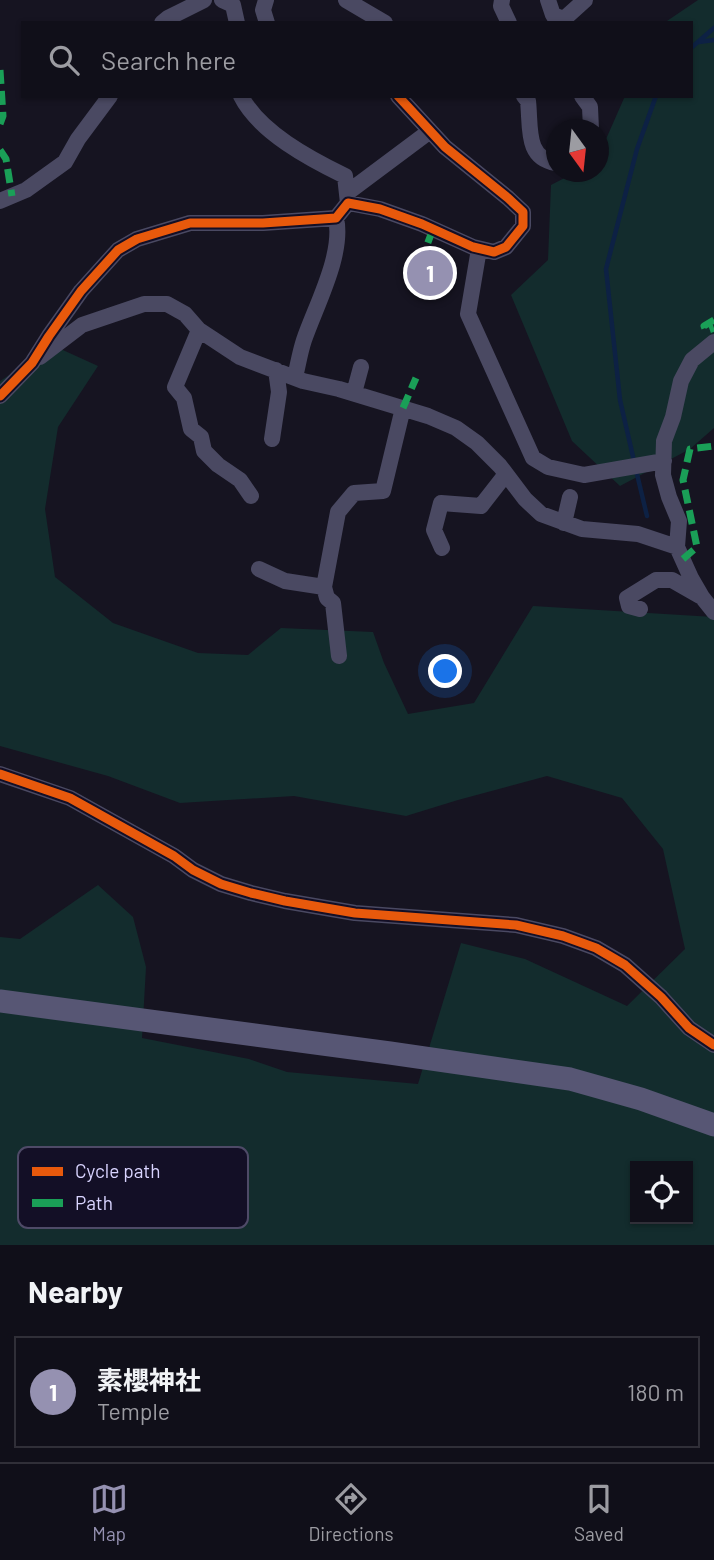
<!DOCTYPE html>
<html lang="en">
<head>
<meta charset="utf-8">
<style>
  :root { --surface:#100f19; --page:#191822; --text:#f1f3f6; --muted:#9c9ca2; --line:#302f38; --accent:#9591b1 }
  body { margin:0; font-family:Barlow,"Noto Sans JP",sans-serif; background:var(--page); color:var(--text) }
  .controls { position:absolute; right:21px; bottom:21px; display:grid; overflow:hidden; border-radius:0px; box-shadow:0 2px 5px #0004 }
  .controls button { width:63px; height:63px; display:grid; place-items:center; padding:0; border:0; border-bottom:2px solid var(--line); background:var(--surface); color:var(--text); font:35px sans-serif }
  .compass { position:absolute; left:546px; top:119px; width:63px; height:63px; border-radius:50%; background:var(--surface); box-shadow:0 2px 5px #0004; rotate:165deg }
  .you { position:absolute; left:446px; top:672px; width:24px; height:24px; margin:-18px; border:5px solid #fff; border-radius:50%; background:#1a73e8; box-shadow:0 0 0 10px #1a73e833 }
  .badge { display:grid; place-items:center; width:46px; height:46px; border-radius:50%; background:var(--accent); color:#fff; font-size:23px; font-weight:700 }
  .pin { position:absolute; translate:-50% -50%; border:4px solid #fff; box-shadow:0 2px 7px #0006 }
  .list { margin:0; padding:0; list-style:none }
  h2 { display:flex; justify-content:space-between; align-items:center; height:91px; margin:0; padding:0 28px; font-size:30px }
  h2 small { font-size:23px; font-weight:400; color:var(--muted) }
  .list li { display:grid; grid-template-columns:46px 1fr auto; gap:21px; align-items:center; box-sizing:border-box; height:112px; margin:0 14px 14px; padding:0 14px; border:2px solid var(--line); border-radius:0px }
  .list b { display:block; font-size:26px; white-space:nowrap }
  .list p { margin:0; font-size:23px; white-space:nowrap; color:var(--muted) }
  .list em { font-size:23px; font-style:normal; color:var(--muted) }
  .icon { flex:none; width:38px; height:38px; fill:none; stroke:currentColor; stroke-width:2; stroke-linecap:round; stroke-linejoin:round }
  .map { position:relative; flex:none; width:714px; height:1245px; overflow:hidden }
  .search { position:absolute; background:var(--surface); box-shadow:0 2px 5px #0004; left:21px; right:21px; top:21px; height:77px; display:flex; align-items:center; gap:18px; box-sizing:border-box; padding:0 24px; border-radius:0px; color:var(--muted); font-size:26px }
  .sheet { height:217px; background:var(--surface) }
  nav { display:flex; justify-content:space-around; align-items:center; box-sizing:border-box; height:98px; border-top:2px solid var(--line); background:var(--surface); font-size:19px; color:var(--muted) }
  nav a { display:grid; justify-items:center; gap:4px }
  nav .on { color:var(--accent) }
  .map>svg:first-child { display:block }
  .green { fill:#132c2d; fill-rule:evenodd }
  .lines { fill:none; stroke-linecap:round; stroke-linejoin:round }
  .stream { stroke:#0d2144; stroke-width:4.5 }
  .street { stroke:#4a4962; stroke-width:16 }
  .secondary { stroke:#575674; stroke-width:23 }
  .quiet { stroke:#1a9f57; stroke-width:7; stroke-dasharray:14 7; stroke-linecap:butt }
  .cycleway-casing { stroke:#130f26; stroke-width:13 }
  .cycleway { stroke:#e8590c; stroke-width:9 }
  .key { fill:#130f26; stroke:#4e4a67; stroke-width:2 }
  .key-label { font-size:19px; fill:#d9d4ff }
</style>
</head>
<body>
<div class="map">
<svg width="714" height="1245" viewBox="0 0 714 1245">
  <rect width="100%" height="100%" fill="#161421"/>
  <path class="green" d="M 698,0 L 714,0 L 714,428 L 690,449 L 620,486 L 572,441 L 511,295 L 548,260 L 551,185 L 576,172 L 598,172 L 599,155 L 625,96 L 691,96 L 691,23 L 664,23 Z
    M 54,346 L 98,366 L 58,427 L 45,509 L 55,577 L 113,623 L 198,653 L 248,655 L 281,628 L 373,632 L 384,663 L 408,714 L 474,703 L 533,606 L 714,617 L 714,1245 L 0,1245 L 0,937 L 20,939 L 98,885 L 133,917 L 146,967 L 142,1038 L 249,1059 L 287,1072 L 418,1084 L 461,943 L 525,959 L 627,1006 L 685,949 L 663,849 L 622,798 L 547,776 L 458,800 L 406,816 L 294,796 L 180,803 L 108,776 L 0,746 L 0,381 ZM 635,1166 L 688,1166 L 688,1219 L 635,1219 Z"/>
  <g class="lines">
    <path class="stream" d="M 699,42 L 714,40
      M 691,48 L 714,28
      M 634,461 L 620,400 L 606,269 L 637,149 L 656,96
      M 636,470 L 647,516"/>
    <path class="street" d="M 222,0 L 233,5 L 237,23
      M 266,0 L 263,10 L 267,23
      M 346,0 L 385,23
      M 502,0 L 501,6 L 509,23
      M 548,0 L 553,15 L 564,19 L 585,0
      M 162,23 L 168,18 L 204,0
      M 241,96 C 259,132 310,159 345,176 L 348,203
      M 524,96 L 528,101 C 531,128 525,158 556,163
      M 582,96 L 590,107 L 591,130
      M 347,193 L 430,131
      M 0,201 L 26,190 L 65,162 L 78,139 L 110,96
      M 479,249 L 468,314 L 533,458 L 548,467 L 584,475 L 664,461
      M 199,330 L 175,387 L 184,398 L 191,429 L 201,437 L 204,451 L 218,465 L 240,480 L 251,496
      M 714,342 L 692,360 L 681,381 L 673,417 L 664,441 L 663,475 L 669,497 L 679,521 L 677,547 L 691,578 L 702,597 L 714,612
      M 40,357 L 82,325 L 144,304 L 167,304 L 185,314 L 199,330 L 240,357 L 303,381 L 339,389 L 428,416 L 456,428 L 477,443 L 500,466 L 525,499 L 541,514 L 582,529 L 638,534 L 677,547
      M 295,377 C 298,365 300,352 304,340 C 316,305 344,254 336,218
      M 354,393 L 361,367
      M 0,396 L 32,363 L 49,336 L 81,291 L 118,250 L 137,239 L 190,223 L 263,223 L 336,218 L 348,203 L 380,209 L 422,224 L 473,247 L 494,252 L 506,247 L 523,226 L 523,212 L 508,198 L 445,147 L 398,96
      M 272,439 L 279,392 L 276,370
      M 564,523 L 570,497
      M 442,548 L 434,530 L 441,503 L 481,506 L 506,474
      M 259,569 L 285,581 L 324,587 L 338,512 L 354,493 L 383,491 L 403,408
      M 324,587 L 327,598 L 333,603 L 339,656
      M 640,609 L 629,606 L 627,598 L 656,580 L 672,580 L 700,596
      M 0,774 L 70,798 L 174,856 L 193,870 L 221,884 L 251,893 L 285,901 L 355,913 L 516,925 L 563,936 L 596,948 L 625,965 L 661,997 L 689,1028 L 714,1045"/>
    <path class="secondary" d="M 0,1001 L 390,1053 L 570,1079 L 641,1099 L 714,1125"/>
    <path class="quiet" d="M 0,70 L 3,116 L 0,124
      M 0,150 L 6,159 L 12,196
      M 413,282 L 433,229
      M 714,320 L 704,326 L 706,331 L 714,328
      M 403,408 L 416,378
      M 683,559 L 697,547 L 683,480 L 690,449 L 714,446"/>
    <defs>
      <path id="cycleway" d="M 0,396 L 32,363 L 49,336 L 81,291 L 118,250 L 137,239 L 190,223 L 263,223 L 336,218 L 348,203 L 380,209 L 422,224 L 473,247 L 494,252 L 506,247 L 523,226 L 523,212 L 508,198 L 445,147 L 398,96
        M 0,774 L 70,798 L 174,856 L 193,870 L 221,884 L 251,893 L 285,901 L 355,913 L 516,925 L 563,936 L 596,948 L 625,965 L 661,997 L 689,1028 L 714,1045"/>
    </defs>
    <use href="#cycleway" class="cycleway-casing"/>
    <use href="#cycleway" class="cycleway"/>
  </g>
  <rect x="18" y="1147" width="230" height="81" rx="10" class="key"/>
  <rect x="32" y="1167" width="31" height="9" fill="#e8590c"/>
  <rect x="32" y="1199" width="31" height="8" fill="#1a9f57"/>
  <g class="key-label">
    <text x="75" y="1178">Cycle path</text>
    <text x="75" y="1210">Path</text>
  </g>
</svg>
<div class="controls">
<button><svg class="icon" aria-label="locate" viewBox="0 0 24 24"><circle cx="12" cy="12" r="6"/><path d="M12 2v4M12 18v4M2 12h4M18 12h4"/></svg></button>
</div>
<svg class="compass" viewBox="-18 -18 36 36"><path d="M0-13l5 13h-10z" fill="#e53935"/><path d="M0 13l5-13h-10z" fill="#9c9ca2"/></svg>
<div class="you"></div>
<div class="pin badge" style="left:430px;top:273px">1</div>
<div class="search"><svg class="icon" aria-label="search" viewBox="0 0 24 24"><circle cx="10" cy="10" r="6"/><path d="M15 15l6 6"/></svg>Search here</div>
</div>
<section class="sheet">
<h2>Nearby<small></small></h2>
<ul class="list">
<li><span class="badge">1</span><div><b>素櫻神社</b><p>Temple</p></div><em>180 m</em></li>
</ul>
</section>
<nav>
<a class="on"><svg class="icon" aria-label="map" viewBox="0 0 24 24"><path d="M3 6l6-2 6 2 6-2v14l-6 2-6-2-6 2zM9 4v14M15 6v14"/></svg>Map</a>
<a><svg class="icon" aria-label="directions" viewBox="0 0 24 24"><path d="M12 3l9 9-9 9-9-9zM9 14v-3h6M13 9l2 2-2 2"/></svg>Directions</a>
<a><svg class="icon" aria-label="saved" viewBox="0 0 24 24"><path d="M7 4h10v16l-5-4-5 4z"/></svg>Saved</a>
</nav>
</body>
</html>
